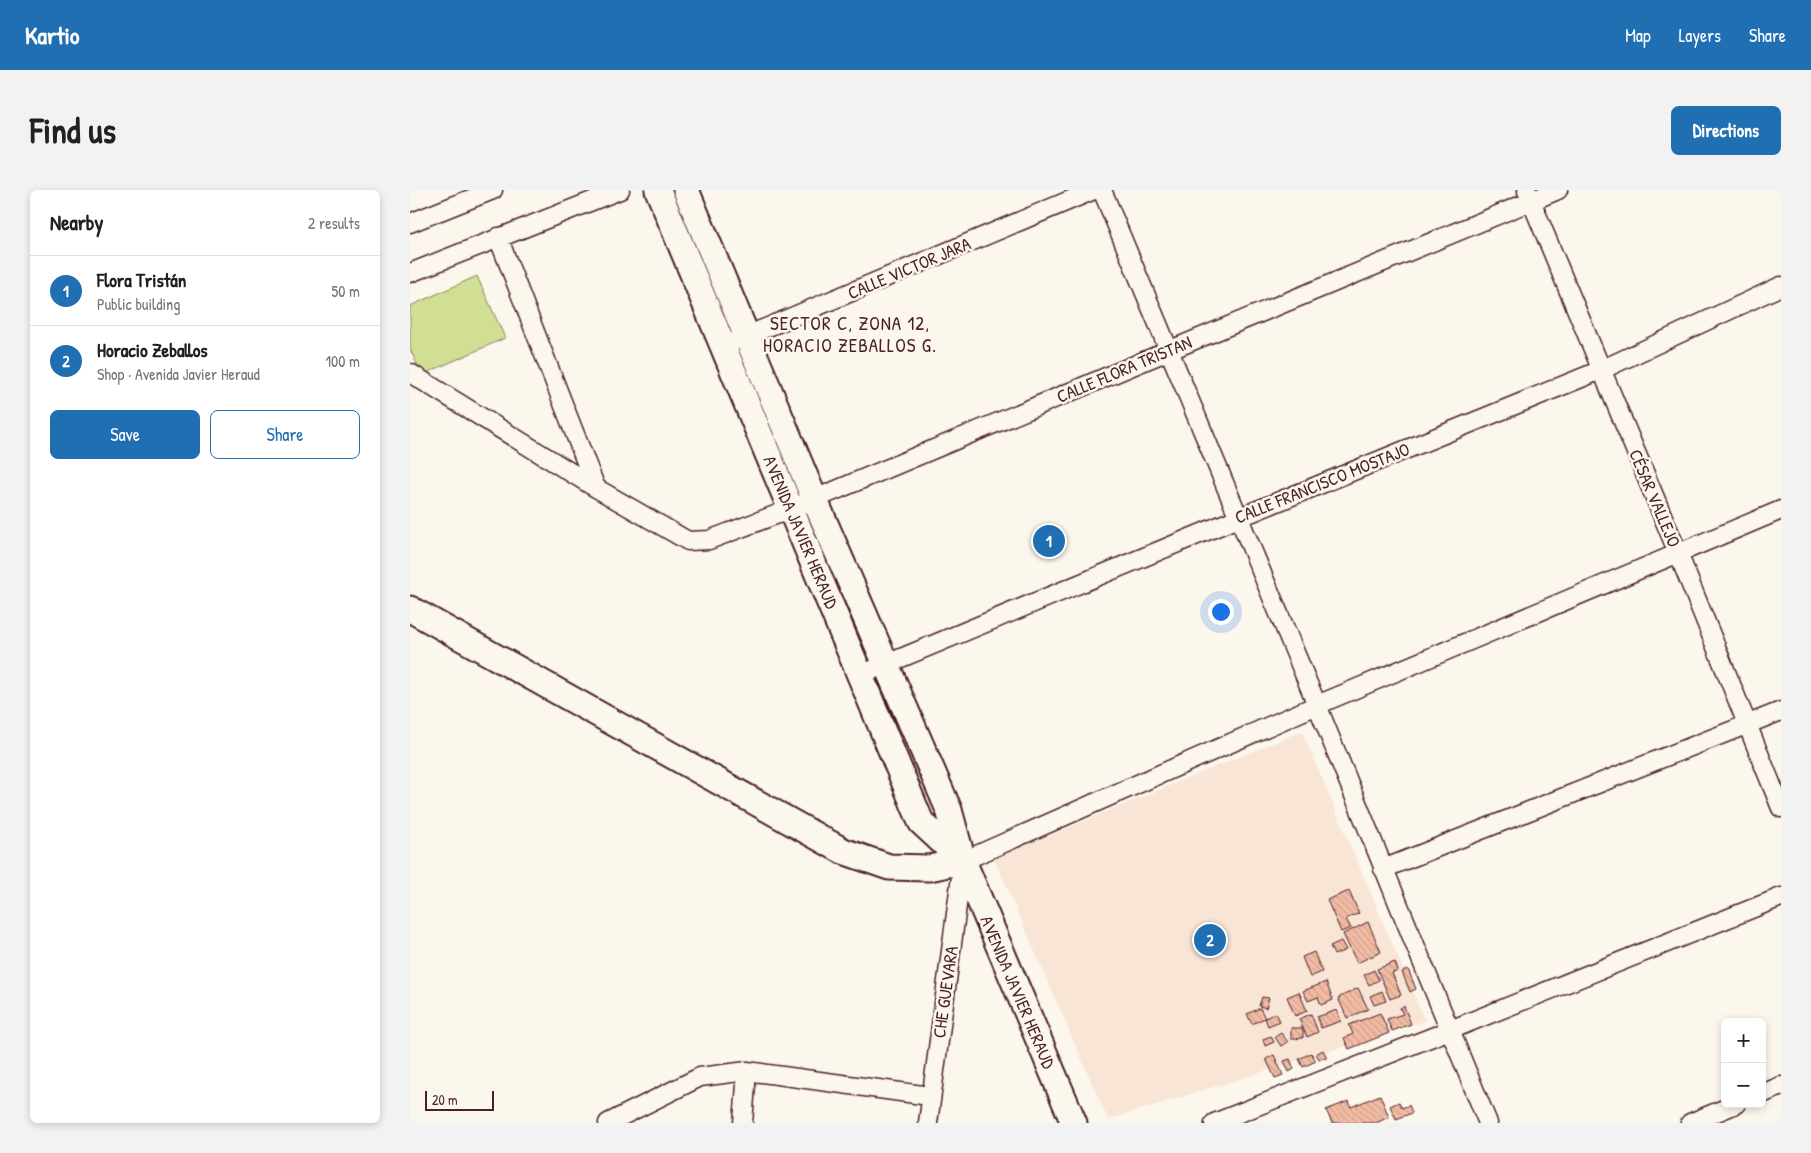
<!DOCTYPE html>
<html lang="en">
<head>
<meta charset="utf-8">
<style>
  :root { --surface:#fff; --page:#f2f2f2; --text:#202124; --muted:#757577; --line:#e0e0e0; --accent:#1f6fb2 }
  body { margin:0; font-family:"Patrick Hand",sans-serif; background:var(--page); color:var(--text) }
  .controls { position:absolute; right:15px; bottom:15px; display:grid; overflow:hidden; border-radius:8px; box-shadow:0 2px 8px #0003 }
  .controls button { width:45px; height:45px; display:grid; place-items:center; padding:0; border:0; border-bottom:1px solid var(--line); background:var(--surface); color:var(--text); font:25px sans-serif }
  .scale { position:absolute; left:15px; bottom:12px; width:69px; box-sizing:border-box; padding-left:5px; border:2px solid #4a1f2b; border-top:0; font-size:14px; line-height:18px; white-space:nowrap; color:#4a1f2b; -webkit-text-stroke:4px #fbf7ec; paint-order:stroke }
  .you { position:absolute; left:810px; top:421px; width:18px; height:18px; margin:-12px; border:4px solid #fff; border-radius:50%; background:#1a73e8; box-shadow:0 0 0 8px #1a73e833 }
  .badge { display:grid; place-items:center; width:32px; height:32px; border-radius:50%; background:var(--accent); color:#fff; font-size:16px; font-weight:700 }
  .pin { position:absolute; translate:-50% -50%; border:2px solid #fff; box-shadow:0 1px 5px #0006 }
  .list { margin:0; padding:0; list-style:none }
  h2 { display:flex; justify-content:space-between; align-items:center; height:65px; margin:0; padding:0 20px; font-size:21px }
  h2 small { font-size:16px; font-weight:400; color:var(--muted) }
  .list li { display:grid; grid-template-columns:32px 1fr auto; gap:15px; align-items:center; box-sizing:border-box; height:70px; padding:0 20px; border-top:1px solid var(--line) }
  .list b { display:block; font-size:19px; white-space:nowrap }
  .list p { margin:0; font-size:16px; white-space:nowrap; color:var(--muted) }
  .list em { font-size:16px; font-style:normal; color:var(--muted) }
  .actions { display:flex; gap:10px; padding:15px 20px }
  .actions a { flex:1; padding:11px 0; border:1px solid var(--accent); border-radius:8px; text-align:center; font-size:18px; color:var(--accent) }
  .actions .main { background:var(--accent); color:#fff }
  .map { position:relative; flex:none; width:1371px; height:933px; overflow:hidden; border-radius:8px }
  header { display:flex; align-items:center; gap:30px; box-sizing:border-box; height:70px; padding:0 25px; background:var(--accent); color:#fff }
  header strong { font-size:24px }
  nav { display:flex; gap:28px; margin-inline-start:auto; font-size:18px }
  .intro { display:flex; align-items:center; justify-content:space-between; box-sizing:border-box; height:120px; padding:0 30px }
  h1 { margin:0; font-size:35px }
  .button { padding:12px 22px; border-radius:8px; background:var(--accent); color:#fff; font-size:18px; font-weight:700 }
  main { display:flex; gap:30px; padding:0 30px }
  aside { flex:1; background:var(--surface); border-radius:8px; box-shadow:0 2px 8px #0003 }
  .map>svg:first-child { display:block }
  .built { fill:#f8e5d6 }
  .green { fill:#d0df93; stroke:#8d7f5f }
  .building { fill:url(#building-back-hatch); stroke:#4a1f2b }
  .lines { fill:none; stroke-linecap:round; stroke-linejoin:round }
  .street-casing { stroke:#4a1f2b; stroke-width:21 }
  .secondary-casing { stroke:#4a1f2b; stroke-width:29 }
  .street { stroke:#fbf7ec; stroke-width:18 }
  .secondary { stroke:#fbf7ec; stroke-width:25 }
  .labels { text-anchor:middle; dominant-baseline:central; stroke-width:5; stroke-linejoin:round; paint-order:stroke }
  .street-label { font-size:18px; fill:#4a1f2b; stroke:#fbf7ec }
  .neighbourhood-label { font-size:19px; letter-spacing:1px; fill:#4a1f2b; stroke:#fbf7ec }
</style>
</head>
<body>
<header>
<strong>Kartio</strong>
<nav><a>Map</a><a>Layers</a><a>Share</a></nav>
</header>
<div class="intro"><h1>Find us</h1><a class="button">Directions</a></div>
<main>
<aside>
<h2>Nearby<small>2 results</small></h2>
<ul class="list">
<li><span class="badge">1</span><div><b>Flora Tristán</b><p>Public building</p></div><em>50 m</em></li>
<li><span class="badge">2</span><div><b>Horacio Zeballos</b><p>Shop · Avenida Javier Heraud</p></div><em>100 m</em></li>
</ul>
<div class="actions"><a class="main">Save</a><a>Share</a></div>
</aside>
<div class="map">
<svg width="1371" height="933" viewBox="0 0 1371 933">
  <defs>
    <pattern id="building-back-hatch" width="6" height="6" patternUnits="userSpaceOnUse" patternTransform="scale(1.25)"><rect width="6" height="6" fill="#f1bca3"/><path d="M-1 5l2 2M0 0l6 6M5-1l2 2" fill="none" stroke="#d0a18c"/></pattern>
  </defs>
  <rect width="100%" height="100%" fill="#fbf7ec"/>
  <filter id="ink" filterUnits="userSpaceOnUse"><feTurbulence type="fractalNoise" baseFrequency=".02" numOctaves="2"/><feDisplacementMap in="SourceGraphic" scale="10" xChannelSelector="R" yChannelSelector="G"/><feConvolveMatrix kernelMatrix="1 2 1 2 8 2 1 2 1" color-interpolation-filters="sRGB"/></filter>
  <g filter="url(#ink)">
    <path class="built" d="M 892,541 L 1015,831 L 698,930 L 584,668 Z"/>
    <path class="green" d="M 67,86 L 95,148 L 12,185 L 0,159 L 0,116 Z"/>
    <path class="building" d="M 939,701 L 949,723 L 936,729 L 941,738 L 931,742 L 917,710 Z
      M 958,732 L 971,762 L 947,773 L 933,744 Z
      M 931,751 L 936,760 L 924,765 L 920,756 Z
      M 904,762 L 912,782 L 900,787 L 892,767 Z
      M 985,772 L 988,781 L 982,783 L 991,805 L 980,809 L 967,779 Z
      M 998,779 L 1006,799 L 1000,802 L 992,782 Z
      M 964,780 L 969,790 L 959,795 L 954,785 Z
      M 916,792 L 923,810 L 911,815 L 908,807 L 898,811 L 893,801 Z
      M 948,798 L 958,819 L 937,828 L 928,808 Z
      M 972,801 L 976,811 L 964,815 L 960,806 Z
      M 889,802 L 897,821 L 885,826 L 877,807 Z
      M 852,807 L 859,808 L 856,818 L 849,816 Z
      M 994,816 L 1001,834 L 982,841 L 977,829 L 993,824 L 990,818 Z
      M 850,818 L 855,828 L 842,834 L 837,824 Z
      M 927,820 L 931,831 L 911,838 L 907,827 Z
      M 866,823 L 870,831 L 858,836 L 855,828 Z
      M 970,823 L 979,843 L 939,859 L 934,848 L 943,844 L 939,835 Z
      M 901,824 L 908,842 L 897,847 L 889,829 Z
      M 881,838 L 893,838 L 893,848 L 881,849 Z
      M 871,843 L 878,852 L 871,856 L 865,847 Z
      M 861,846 L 864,852 L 855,856 L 853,849 Z
      M 913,860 L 917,868 L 909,869 L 906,864 Z
      M 901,863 L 906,871 L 893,877 L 889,869 Z
      M 864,865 L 873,885 L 865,888 L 856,869 Z
      M 880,869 L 884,879 L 879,882 L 874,871 Z
      M 970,905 L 979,927 L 966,933 L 922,933 L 916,920 L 939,911 L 941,917 Z
      M 989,912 L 992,918 L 999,915 L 1002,923 L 986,929 L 980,916 Z"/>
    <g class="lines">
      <defs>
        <path id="street" d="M 692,0 L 907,515 L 1078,933
          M 1117,1 L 1268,363 L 1371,618
          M 0,33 L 83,0
          M 88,47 L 186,298
          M 0,83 L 210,0
          M 327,150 L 684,0
          M 0,183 L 186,298 L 278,351 L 299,350 L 381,319 L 758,161 L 1148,0
          M 450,485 L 828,328 L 1191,180 L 1371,96
          M 973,679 L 1371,521
          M 1352,904 L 1371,896
          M 198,933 L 290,887 L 337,881 L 520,906
          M 333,933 L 337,881
          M 518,933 L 553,671 L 907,515 L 1371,320
          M 804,933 L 1040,840 L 1371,707
          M 1280,933 L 1326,914"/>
        <path id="secondary" d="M 248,0 L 511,632 L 553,671
          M 276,0 L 404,308 L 539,620 L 553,671 L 664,933
          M 0,419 L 433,661 L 479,677 L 519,678 L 553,671"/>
      </defs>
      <use href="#street" class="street-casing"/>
      <use href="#secondary" class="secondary-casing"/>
      <use href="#street" class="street"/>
      <use href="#secondary" class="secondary"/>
    </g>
  </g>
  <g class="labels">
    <g class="street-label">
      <text transform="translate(499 78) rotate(-23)">CALLE VICTOR JARA</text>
      <text transform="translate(714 179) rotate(-23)">CALLE FLORA TRISTAN</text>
      <text transform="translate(912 293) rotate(-22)">CALLE FRANCISCO MOSTAJO</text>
      <text transform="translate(1245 308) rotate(67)">CÉSAR VALLEJO</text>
      <text transform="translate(391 342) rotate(67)">AVENIDA JAVIER HERAUD</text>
      <text transform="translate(535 802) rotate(-82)">CHE GUEVARA</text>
      <text transform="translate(608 802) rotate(67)">AVENIDA JAVIER HERAUD</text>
    </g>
    <g class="neighbourhood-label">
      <text x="440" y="133">SECTOR C, ZONA 12,<tspan x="440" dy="22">HORACIO ZEBALLOS G.</tspan></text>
    </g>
  </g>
</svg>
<div class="controls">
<button>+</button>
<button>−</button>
</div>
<div class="scale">20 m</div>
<div class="you"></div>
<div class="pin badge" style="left:639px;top:351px">1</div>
<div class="pin badge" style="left:800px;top:750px">2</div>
</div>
</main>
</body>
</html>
